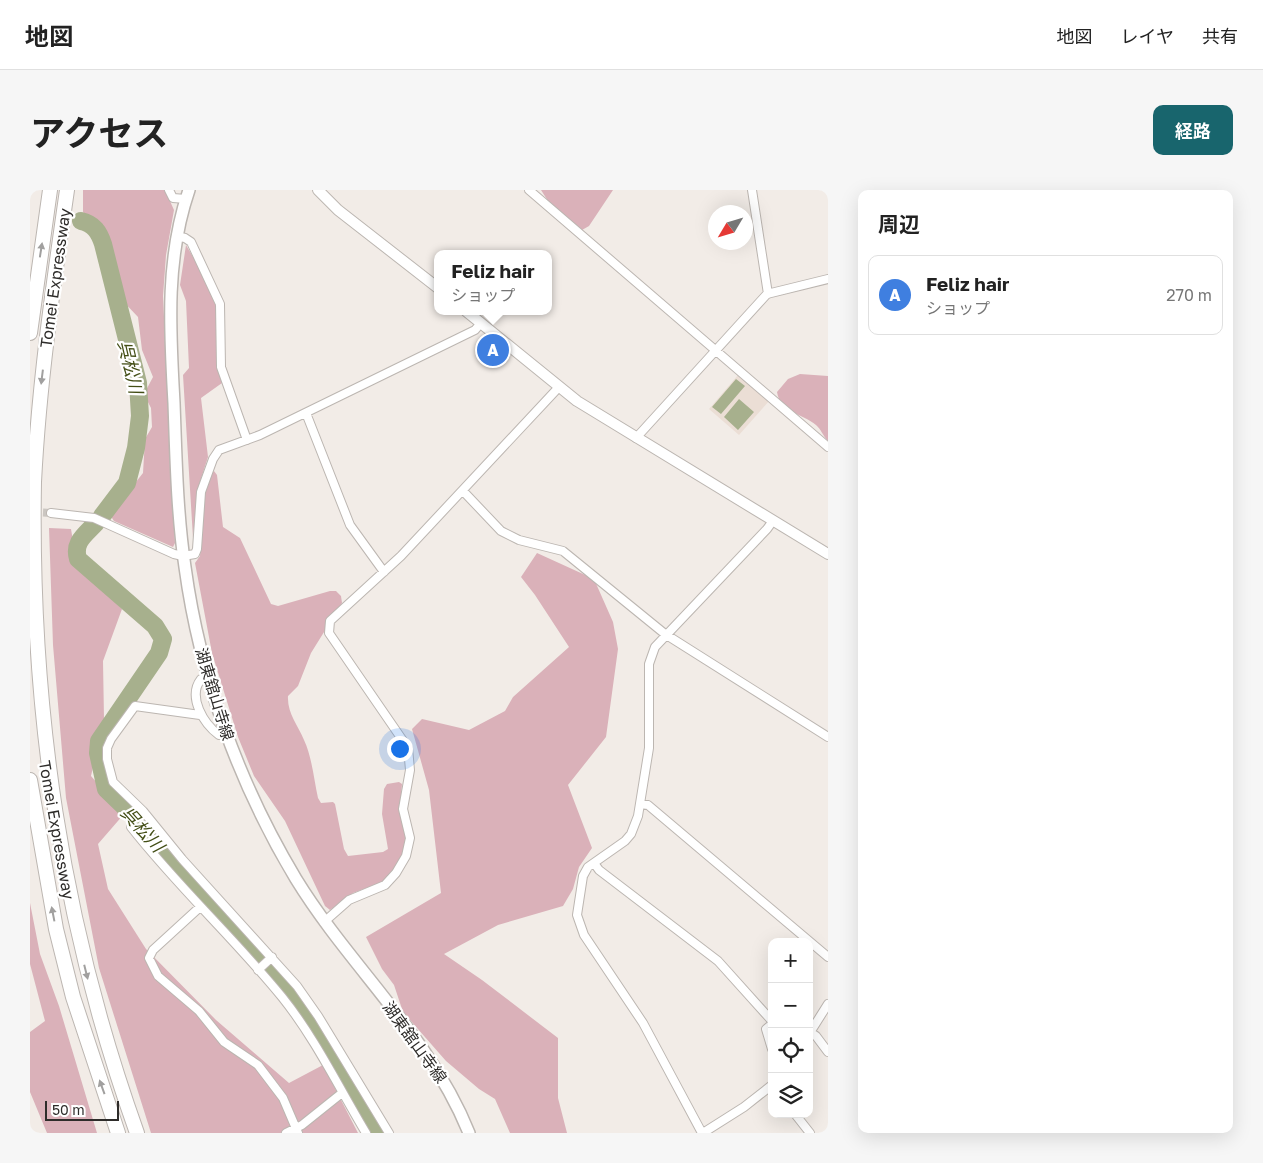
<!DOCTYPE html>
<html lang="ja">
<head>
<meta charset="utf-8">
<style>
  :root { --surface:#fff; --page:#f6f6f6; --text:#222; --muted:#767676; --line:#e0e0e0; --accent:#18656d }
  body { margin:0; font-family:"Golos Text","Noto Sans JP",sans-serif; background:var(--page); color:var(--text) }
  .controls { position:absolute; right:15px; bottom:15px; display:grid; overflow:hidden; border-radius:10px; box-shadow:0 5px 20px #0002 }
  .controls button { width:45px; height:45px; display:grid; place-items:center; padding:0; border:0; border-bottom:1px solid var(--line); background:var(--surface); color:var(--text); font:25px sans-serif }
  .compass { position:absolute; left:678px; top:15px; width:45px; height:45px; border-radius:50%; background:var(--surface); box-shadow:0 5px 20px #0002; rotate:232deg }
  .scale { position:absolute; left:15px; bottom:12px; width:74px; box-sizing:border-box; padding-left:5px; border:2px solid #2e2c2a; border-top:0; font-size:14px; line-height:18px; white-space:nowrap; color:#2e2c2a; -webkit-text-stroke:4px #fff; paint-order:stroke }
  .you { position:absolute; left:369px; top:558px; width:18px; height:18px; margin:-12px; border:4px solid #fff; border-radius:50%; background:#1a73e8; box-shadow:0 0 0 8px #1a73e833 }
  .badge { display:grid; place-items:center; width:32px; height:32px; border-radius:50%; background:var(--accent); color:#fff; font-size:16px; font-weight:700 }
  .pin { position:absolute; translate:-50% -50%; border:2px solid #fff; box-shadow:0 1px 5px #0006 }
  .popup { position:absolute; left:404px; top:60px; width:118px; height:65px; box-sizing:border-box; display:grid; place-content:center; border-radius:10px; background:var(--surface); filter:drop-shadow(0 1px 4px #0005); font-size:16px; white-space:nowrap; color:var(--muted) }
  .popup b { font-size:19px; color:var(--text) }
  .popup::after { content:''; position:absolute; left:50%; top:100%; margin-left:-10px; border:10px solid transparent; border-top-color:var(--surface) }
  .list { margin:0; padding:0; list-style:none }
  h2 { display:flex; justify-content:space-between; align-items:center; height:65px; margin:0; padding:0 20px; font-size:21px }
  h2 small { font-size:16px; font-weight:400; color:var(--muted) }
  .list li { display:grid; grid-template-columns:32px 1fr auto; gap:15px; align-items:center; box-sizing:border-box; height:80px; margin:0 10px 10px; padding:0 10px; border:1px solid var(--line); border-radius:10px }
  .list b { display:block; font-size:19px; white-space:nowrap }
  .list p { margin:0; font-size:16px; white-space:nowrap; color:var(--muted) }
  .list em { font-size:16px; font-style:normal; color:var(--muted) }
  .icon { flex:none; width:28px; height:28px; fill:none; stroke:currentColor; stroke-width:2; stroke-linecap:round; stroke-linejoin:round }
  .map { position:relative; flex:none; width:798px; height:943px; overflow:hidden; border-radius:10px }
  header { display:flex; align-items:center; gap:30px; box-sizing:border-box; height:70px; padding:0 25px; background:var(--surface); border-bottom:1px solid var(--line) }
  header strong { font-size:24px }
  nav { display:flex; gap:28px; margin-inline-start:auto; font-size:18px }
  .intro { display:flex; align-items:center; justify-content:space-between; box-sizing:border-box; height:120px; padding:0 30px }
  h1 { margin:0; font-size:35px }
  .button { padding:12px 22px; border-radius:10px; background:var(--accent); color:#fff; font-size:18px; font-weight:700 }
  main { display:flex; gap:30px; padding:0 30px }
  aside { flex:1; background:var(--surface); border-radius:10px; box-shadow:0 5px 20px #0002 }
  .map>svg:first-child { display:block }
  .built { fill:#ebded5 }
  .forest { fill:#dab1b9 }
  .water { fill:#a7b08d }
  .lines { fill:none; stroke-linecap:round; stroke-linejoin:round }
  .river { stroke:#a7b08d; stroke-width:18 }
  .minor-tunnel { stroke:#cbc6c1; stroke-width:8; stroke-dasharray:8 4; stroke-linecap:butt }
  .minor-casing { stroke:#bcb6b1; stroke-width:10 }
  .tertiary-casing { stroke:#bcb6b1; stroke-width:12 }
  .secondary-casing { stroke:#bcb6b1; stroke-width:14 }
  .motorway-casing { stroke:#bcb6b1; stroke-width:16 }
  .minor { stroke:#fff; stroke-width:8 }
  .tertiary { stroke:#fff; stroke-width:10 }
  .secondary { stroke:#fff; stroke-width:11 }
  .motorway { stroke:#fff; stroke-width:14 }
  .oneway { fill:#a1a09f }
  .labels { text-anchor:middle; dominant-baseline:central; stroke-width:4.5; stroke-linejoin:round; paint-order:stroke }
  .street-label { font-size:16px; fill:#2e2c2a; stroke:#fff }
  .water-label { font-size:18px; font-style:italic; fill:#434e16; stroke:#fff }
</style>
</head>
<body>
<header>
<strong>地図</strong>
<nav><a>地図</a><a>レイヤ</a><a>共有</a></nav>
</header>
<div class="intro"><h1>アクセス</h1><a class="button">経路</a></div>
<main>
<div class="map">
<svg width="798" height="943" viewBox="0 0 798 943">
  <rect width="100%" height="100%" fill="#f2ece7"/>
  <path class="built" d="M 708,185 L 739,211 L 709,245 L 679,219 Z"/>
  <path class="forest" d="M 53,0 L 135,0 L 144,20 L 136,65 L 133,106 L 145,353 L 143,357 L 84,331 L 80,325 L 113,283 L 115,249 L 122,237 L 121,218 L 114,204 L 123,187 L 112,160 L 108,127 L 90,108 L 87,100 L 74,45 L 53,22 Z
    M 511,0 L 583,0 L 559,36 L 552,40 L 518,11 Z
    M 156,55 L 169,77 L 187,118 L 189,133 L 187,169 L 192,193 L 171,208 L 178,267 L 167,301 L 163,348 L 153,185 L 159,178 L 156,111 L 150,95 Z
    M 770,184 L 798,186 L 798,251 C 793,246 791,239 786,235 C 773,224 750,222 747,202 L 758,189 Z
    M 184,281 L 187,285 L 193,337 L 210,348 L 241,414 L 248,416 L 300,401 L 306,401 L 311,406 L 312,413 L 281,463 L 268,496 L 258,506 C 257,523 268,535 274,550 C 282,567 284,590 288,608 L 291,613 L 303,612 L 305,614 L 314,659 L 318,666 L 353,662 L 358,659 L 352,624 L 354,599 L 357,594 L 369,592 L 372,594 L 370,620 L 376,648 L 373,664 L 363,681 L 352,692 L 323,703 L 300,720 L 295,716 L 255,631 L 224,586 L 208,547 L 182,463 L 165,373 L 170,366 L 172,320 L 174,303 L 181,283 Z
    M 19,338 L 41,339 L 47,375 L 92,419 L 73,471 L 74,529 L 61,586 L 94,624 L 68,654 L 78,699 L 116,759 L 186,830 L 259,893 L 293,875 L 328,943 L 121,943 L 69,778 L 36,608 L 23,455 Z
    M 507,363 L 564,389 L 583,432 L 588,459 L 576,547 L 538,595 L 562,658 L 549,677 L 543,699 L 533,716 L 468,735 L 414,764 L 452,790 L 528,848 L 528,908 L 537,943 L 480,943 L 465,909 L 449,899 L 416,871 L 373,822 L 364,795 L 352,779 L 336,747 L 411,703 L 399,600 L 382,539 L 392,529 L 439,540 L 475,521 L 483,507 L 539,457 L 505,405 L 491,387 Z
    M 0,713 L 10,764 L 29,816 L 67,943 L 17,943 L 0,902 L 0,842 L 15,831 L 0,774 Z"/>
  <path class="water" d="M 706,189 L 715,196 L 691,224 L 682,217 Z
    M 709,209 L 724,222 L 708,240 L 694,227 Z"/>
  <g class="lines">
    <path class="river" d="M 51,31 C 64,34 69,42 73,54 L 108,193 L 110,226 L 106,258 L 97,293 L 72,326
      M 66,333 C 55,345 43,352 48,369 L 125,436 L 133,449 L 129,463 L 69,551 L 68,563 L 76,599 L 105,627 L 145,675 L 259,802 L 280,831 L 347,943"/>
    <path class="minor-tunnel" d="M 1,322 L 21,323"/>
    <defs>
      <path id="minor" d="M 139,0 L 143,8 L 156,9
        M 499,0 L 798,257
        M 722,0 L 738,104
        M 146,46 L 155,48 L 161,52 L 190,114 L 191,177 L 217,250
        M 276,223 L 320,335 L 354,382
        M 606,248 L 737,104 L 798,89
        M 433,301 L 471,341 L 489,350 L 533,361 L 635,444 L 798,547
        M 21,323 L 64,328 L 144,364 L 153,366 L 165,364 L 167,359 L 171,302 L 183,269 L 189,260 L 230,245 L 445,140 L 451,133
        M 178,487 L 171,489 C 157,507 174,534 189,545 L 196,543
        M 170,525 L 105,516 L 81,549 L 77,558 L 77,569 L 83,592 L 113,621 L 152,669 L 267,796 L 288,826 L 359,943
        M 610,614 L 618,615 L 798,767
        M 101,637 C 148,697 204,748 252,807 C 285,848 309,898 336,943
        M 564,673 L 569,680 L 688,771 L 742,831
        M 170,717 L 123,760 L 119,768 L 128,786 L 169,821 L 194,852 L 228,875 L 253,908 L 268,943
        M 294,732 L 319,710 L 355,695 L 366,683 L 376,666 L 380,648 L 373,619 L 380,580 L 378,558 L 299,443 L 300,431 L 371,366 L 529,197
        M 228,780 L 242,767
        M 742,834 L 736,839 L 742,859
        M 780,842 L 786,846 L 798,862
        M 779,844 L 798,814
        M 765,924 L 780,943
        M 256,943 L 272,935 L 312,903
        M 672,943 L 613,833 L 554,745 L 547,725 L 553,686 L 558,677 L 595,651 L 601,644 L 608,626 L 619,558 L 619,474 L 625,457 L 737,339 L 742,332
        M 673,943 L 714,917 L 742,895"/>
      <path id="tertiary" d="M 288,0 L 308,20 L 408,98
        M 436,121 L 547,211 L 798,364"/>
      <path id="secondary" d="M 159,0 C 135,70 140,141 144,213 C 146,268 147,323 155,377 C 170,487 209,594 266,689 C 320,777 400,846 439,943"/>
      <path id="motorway" d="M 37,0 C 23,97 9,194 4,292 C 0,517 31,731 107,943
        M 0,143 L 20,0
        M 0,590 L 26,739 L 43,807 L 88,943"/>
    </defs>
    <use href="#minor" class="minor-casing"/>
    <use href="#tertiary" class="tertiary-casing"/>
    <use href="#secondary" class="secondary-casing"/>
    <use href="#motorway" class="motorway-casing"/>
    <use href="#minor" class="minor"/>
    <use href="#tertiary" class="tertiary"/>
    <use href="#secondary" class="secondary"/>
    <use href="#motorway" class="motorway"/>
  </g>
  <defs><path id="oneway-solid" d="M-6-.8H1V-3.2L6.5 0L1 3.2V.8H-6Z" transform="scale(1.25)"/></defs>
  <g class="oneway">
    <use href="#oneway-solid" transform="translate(11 60) rotate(-81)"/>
    <use href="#oneway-solid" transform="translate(12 187) rotate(97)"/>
    <use href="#oneway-solid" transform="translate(23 724) rotate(-101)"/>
    <use href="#oneway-solid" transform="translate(56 782) rotate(76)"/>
    <use href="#oneway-solid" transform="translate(72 897) rotate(-110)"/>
  </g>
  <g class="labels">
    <g class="street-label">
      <text transform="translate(25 88) rotate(-82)">Tomei Expressway</text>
      <text transform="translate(185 504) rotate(73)">湖東舘山寺線</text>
      <text transform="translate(27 640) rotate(80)">Tomei Expressway</text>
      <text transform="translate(385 852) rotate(54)">湖東舘山寺線</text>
    </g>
    <g class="water-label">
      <text transform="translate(101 177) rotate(77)">呉松川</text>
      <text transform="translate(113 639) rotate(48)">呉松川</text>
    </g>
  </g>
</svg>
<div class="controls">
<button>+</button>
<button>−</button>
<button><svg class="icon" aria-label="locate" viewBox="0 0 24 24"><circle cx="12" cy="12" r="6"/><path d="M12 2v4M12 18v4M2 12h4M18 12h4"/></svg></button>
<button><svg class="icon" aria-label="layers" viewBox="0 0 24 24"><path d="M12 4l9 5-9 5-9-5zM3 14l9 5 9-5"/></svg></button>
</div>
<svg class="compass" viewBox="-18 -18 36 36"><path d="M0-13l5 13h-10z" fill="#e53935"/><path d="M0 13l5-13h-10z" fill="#767676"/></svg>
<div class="scale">50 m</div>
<div class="you"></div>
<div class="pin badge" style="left:463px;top:160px;background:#3f7fe0">A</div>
<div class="popup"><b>Feliz hair</b>ショップ</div>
</div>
<aside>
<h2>周辺<small></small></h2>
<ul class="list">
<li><span class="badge" style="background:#3f7fe0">A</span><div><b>Feliz hair</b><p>ショップ</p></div><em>270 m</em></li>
</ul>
</aside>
</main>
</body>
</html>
